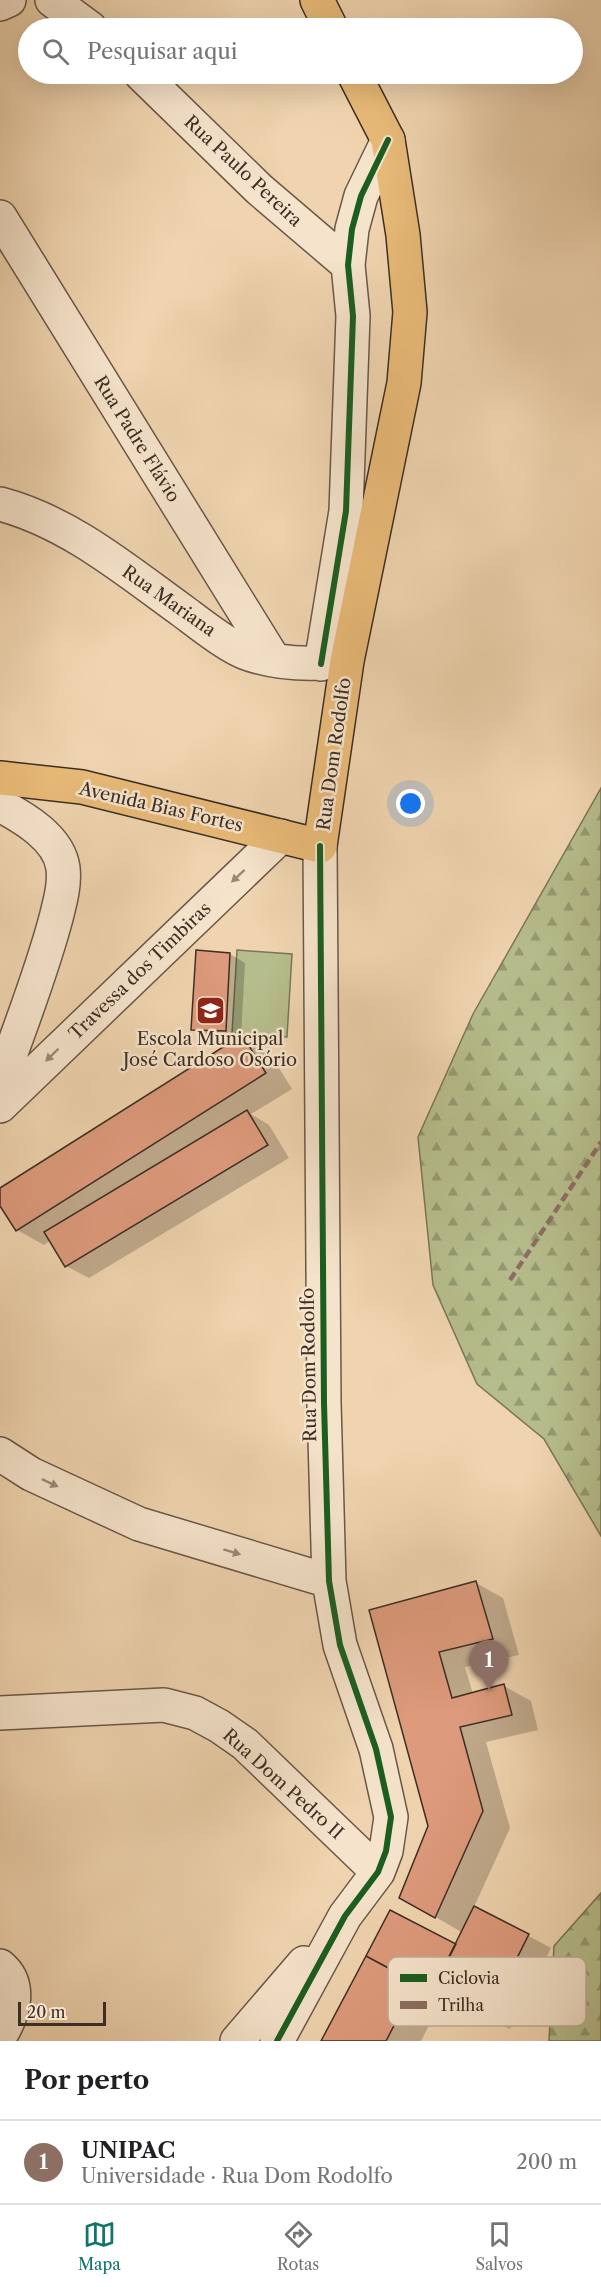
<!DOCTYPE html>
<html lang="pt">
<head>
<meta charset="utf-8">
<style>
  :root { --surface:#fff; --page:#f2f2f2; --text:#202124; --muted:#757577; --line:#e0e0e0; --accent:#0f766e }
  body { margin:0; font-family:"Libre Caslon Text",serif; background:var(--page); color:var(--text) }
  .scale { position:absolute; left:18px; bottom:15px; width:88px; box-sizing:border-box; padding-left:6px; border:3px solid #3d2f25; border-top:0; font-size:16px; line-height:21px; white-space:nowrap; color:#3d2f25; -webkit-text-stroke:4px #f5e3cb; paint-order:stroke }
  .you { position:absolute; left:411px; top:804px; width:21px; height:21px; margin:-15px; border:4px solid #fff; border-radius:50%; background:#1a73e8; box-shadow:0 0 0 9px #1a73e833 }
  .badge { display:grid; place-items:center; width:39px; height:39px; border-radius:50%; background:var(--accent); color:#fff; font-size:20px; font-weight:700 }
  .pin { position:absolute; translate:-50% -50px; filter:drop-shadow(0 2px 3px #0008) }
  .pin::after { content:''; position:absolute; top:32px; width:21px; height:18px; background:inherit; clip-path:polygon(0 0,100% 0,50% 100%) }
  .list { margin:0; padding:0; list-style:none }
  h2 { display:flex; justify-content:space-between; align-items:center; height:78px; margin:0; padding:0 24px; font-size:26px }
  h2 small { font-size:20px; font-weight:400; color:var(--muted) }
  .list li { display:grid; grid-template-columns:39px 1fr auto; gap:18px; align-items:center; box-sizing:border-box; height:84px; padding:0 24px; border-top:2px solid var(--line) }
  .list b { display:block; font-size:22px; white-space:nowrap }
  .list p { margin:0; font-size:20px; white-space:nowrap; color:var(--muted) }
  .list em { font-size:20px; font-style:normal; color:var(--muted) }
  .icon { flex:none; width:33px; height:33px; fill:none; stroke:currentColor; stroke-width:2; stroke-linecap:round; stroke-linejoin:round }
  .map { position:relative; flex:none; width:601px; height:2041px; overflow:hidden }
  .search { position:absolute; background:var(--surface); box-shadow:0 6px 24px #0002; left:18px; right:18px; top:18px; height:66px; display:flex; align-items:center; gap:15px; box-sizing:border-box; padding:0 21px; border-radius:33px; color:var(--muted); font-size:22px }
  .sheet { height:162px; background:var(--surface) }
  nav { display:flex; justify-content:space-around; align-items:center; box-sizing:border-box; height:84px; border-top:2px solid var(--line); background:var(--surface); font-size:16px; color:var(--muted) }
  nav a { display:grid; justify-items:center; gap:3px }
  nav .on { color:var(--accent) }
  .map>svg:first-child { display:block }
  .grass { fill:#b6bd8c; stroke:#7a7658; stroke-width:1.5 }
  .forest { fill:url(#forest-firs); stroke:#7a7658; stroke-width:1.5 }
  .shadow { fill:#0003 }
  .building { fill:#dd9a7c; stroke:#3d2f25; stroke-width:1.5 }
  .lines { fill:none; stroke-linecap:round; stroke-linejoin:round }
  .minor-casing { stroke:#6a5848; stroke-width:36 }
  .major-casing { stroke:#3d2f25; stroke-width:36 }
  .minor { stroke:#f5e3cb; stroke-width:33 }
  .major { stroke:#e8ba78; stroke-width:33 }
  .quiet { stroke:#8d6e63; stroke-width:4.5; stroke-dasharray:9 4.5; stroke-linecap:butt }
  .cycleway-casing { stroke:#f5e3cb; stroke-width:10 }
  .cycleway { stroke:#1b5e20; stroke-width:6 }
  .oneway { fill:#998978 }
  .labels { text-anchor:middle; dominant-baseline:central; stroke-width:5; stroke-linejoin:round; paint-order:stroke }
  .street-label { font-size:18px; fill:#3d2f25; stroke:#f5e3cb }
  .poi-label { font-size:18px; fill:#3d2f25; stroke:#f5e3cb }
  .key { fill:#f5e3cb; stroke:#bead99; stroke-width:1.5 }
  .key-label { font-size:16px; fill:#3d2f25 }
</style>
</head>
<body>
<div class="map">
<svg width="601" height="2041" viewBox="0 0 601 2041">
  <defs>
    <pattern id="forest-firs" width="22" height="20" patternUnits="userSpaceOnUse" patternTransform="scale(1.5)"><rect width="22" height="20" fill="#b6bd8c"/><path d="M5 1l3.5 6h-7zM16 11l3.5 6h-7z" fill="#959a72"/></pattern>
  </defs>
  <rect width="100%" height="100%" fill="#efd4af"/>
  <filter id="stains"><feTurbulence type="fractalNoise" baseFrequency=".00333" numOctaves="4"/><feColorMatrix values="0 0 0 0 .2 0 0 0 0 .09 0 0 0 0 .02 0 0 0 .5 -.17"/></filter>
  <radialGradient id="worn" r=".72"><stop offset=".6" stop-color="#630" stop-opacity="0"/><stop offset="1" stop-color="#630" stop-opacity=".3"/></radialGradient>
  <path class="grass" d="M 237,950 L 292,954 L 287,1037 L 232,1033 Z"/>
  <path class="forest" d="M 601,788 L 601,1536 L 544,1439 L 477,1384 L 433,1285 L 418,1137 L 473,1014 Z
    M 601,1893 L 601,2041 L 549,2041 L 554,1946 Z"/>
  <path class="shadow" d="M 230,954 L 245,963 L 241,1037 L 269,1052 L 292,1089 L 251,1114 L 269,1125 L 289,1158 L 89,1278 L 66,1266 L 51,1240 L 44,1245 L 17,1230 L 0,1203 L 0,1190 L 238,1039 L 209,1038 L 193,1029 Z
    M 476,1583 L 503,1598 L 519,1655 L 465,1667 L 473,1694 L 504,1686 L 531,1701 L 538,1730 L 486,1742 L 510,1828 L 474,1907 L 551,1948 L 510,2029 L 418,1983 L 417,1985 L 442,2000 L 421,2041 L 323,2041 L 390,1912 L 456,1946 L 463,1933 L 401,1897 L 430,1826 L 371,1611 Z"/>
  <path class="building" d="M 196,950 L 230,953 L 226,1031 L 191,1030 Z
    M 242,1035 L 266,1073 L 16,1231 L 0,1206 L 0,1188 Z
    M 247,1110 L 268,1145 L 65,1267 L 44,1232 Z
    M 476,1581 L 493,1639 L 439,1652 L 452,1698 L 504,1684 L 512,1715 L 460,1727 L 483,1811 L 435,1918 L 399,1898 L 428,1826 L 369,1610 Z
    M 474,1906 L 529,1934 L 487,2018 L 432,1991 Z
    M 390,1910 L 456,1944 L 432,1991 L 366,1956 Z
    M 366,1956 L 416,1983 L 386,2041 L 321,2041 Z"/>
  <g class="lines">
    <defs>
      <path id="minor" d="M 52,0 L 90,28
        M 0,4 L 9,0
        M 141,74 L 259,189 L 348,265
        M 0,217 L 274,660
        M 0,504 C 69,522 127,571 184,612 C 200,624 230,648 249,654 C 279,664 313,665 344,661
        M 321,664 L 346,511 L 353,316 L 348,265 L 352,229 L 361,196 L 388,140
        M 0,805 C 24,818 59,838 63,868 C 65,885 60,902 56,918 C 41,975 19,1029 0,1084
        M 0,1106 L 281,836
        M 0,1454 L 31,1474 L 139,1524 L 329,1581
        M 0,1713 L 164,1705 L 195,1713 L 219,1726 L 245,1744 L 378,1872
        M 0,1966 C 22,1984 14,2014 0,2036
        M 237,2041 L 304,1963
        M 277,2041 L 345,1916 L 378,1872 L 386,1851 L 391,1817 L 376,1749 L 340,1645 L 329,1581 L 324,1403 L 320,846"/>
      <path id="major" d="M 317,0 L 331,28
        M 0,778 L 82,787 L 320,846 L 347,661 L 404,383 L 410,312 L 403,235 L 388,140 L 354,74"/>
    </defs>
    <use href="#minor" class="minor-casing"/>
    <use href="#major" class="major-casing"/>
    <use href="#minor" class="minor"/>
    <use href="#major" class="major"/>
    <path class="quiet" d="M 510,1280 L 601,1142"/>
    <defs>
      <path id="cycleway" d="M 321,664 L 346,511 L 353,316 L 348,265 L 352,229 L 361,196 L 388,140
        M 277,2041 L 345,1916 L 378,1872 L 386,1851 L 391,1817 L 376,1749 L 340,1645 L 329,1581 L 324,1403 L 320,846"/>
    </defs>
    <use href="#cycleway" class="cycleway-casing"/>
    <use href="#cycleway" class="cycleway"/>
  </g>
  <defs><path id="oneway-solid" d="M-6-.8H1V-3.2L6.5 0L1 3.2V.8H-6Z" transform="scale(1.5)"/></defs>
  <g class="oneway">
    <use href="#oneway-solid" transform="translate(238 876) rotate(137)"/>
    <use href="#oneway-solid" transform="translate(52 1055) rotate(136)"/>
    <use href="#oneway-solid" transform="translate(50 1483) rotate(25)"/>
    <use href="#oneway-solid" transform="translate(232 1552) rotate(17)"/>
  </g>
  <defs>
    <symbol id="school-square" viewBox="-11 -11 22 22"><rect x="-9" y="-9" width="18" height="18" rx="4" fill="#8f2418" stroke="#f5e3cb"/><path d="M0-5L7-2L0 1L-7-2ZM-4 1L0 2.5L4 1V4Q0 6-4 4Z" fill="#fff"/></symbol>
  </defs>
  <g fill-rule="evenodd">
    <use href="#school-square" x="194" y="994" width="33" height="33"/>
  </g>
  <g class="labels">
    <g class="street-label">
      <text transform="translate(243 171) rotate(43)">Rua Paulo Pereira</text>
      <text transform="translate(137 439) rotate(58)">Rua Padre Flávio</text>
      <text transform="translate(169 601) rotate(35)">Rua Mariana</text>
      <text transform="translate(334 754) rotate(-82)">Rua Dom Rodolfo</text>
      <text transform="translate(161 807) rotate(13)">Avenida Bias Fortes</text>
      <text transform="translate(140 971) rotate(-44)">Travessa dos Timbiras</text>
      <text transform="translate(309 1365) rotate(-91)">Rua Dom Rodolfo</text>
      <text transform="translate(283 1784) rotate(42)">Rua Dom Pedro II</text>
    </g>
    <g class="poi-label">
      <text x="210" y="1039">Escola Municipal<tspan x="210" dy="21">José Cardoso Osório</tspan></text>
    </g>
  </g>
  <rect x="388" y="1957" width="198" height="69" rx="9" class="key"/>
  <rect x="400" y="1974" width="27" height="8" fill="#1b5e20"/>
  <rect x="400" y="2001" width="27" height="8" fill="#8d6e63"/>
  <g class="key-label">
    <text x="438" y="1984">Ciclovia</text>
    <text x="438" y="2011">Trilha</text>
  </g>
  <rect width="100%" height="100%" filter="url(#stains)"/>
  <rect width="100%" height="100%" fill="url(#worn)"/>
</svg>
<div class="scale">20 m</div>
<div class="you"></div>
<div class="pin badge" style="left:489px;top:1690px;background:#8d6e63">1</div>
<div class="search"><svg class="icon" aria-label="search" viewBox="0 0 24 24"><circle cx="10" cy="10" r="6"/><path d="M15 15l6 6"/></svg>Pesquisar aqui</div>
</div>
<section class="sheet">
<h2>Por perto<small></small></h2>
<ul class="list">
<li><span class="badge" style="background:#8d6e63">1</span><div><b>UNIPAC</b><p>Universidade · Rua Dom Rodolfo</p></div><em>200 m</em></li>
</ul>
</section>
<nav>
<a class="on"><svg class="icon" aria-label="map" viewBox="0 0 24 24"><path d="M3 6l6-2 6 2 6-2v14l-6 2-6-2-6 2zM9 4v14M15 6v14"/></svg>Mapa</a>
<a><svg class="icon" aria-label="directions" viewBox="0 0 24 24"><path d="M12 3l9 9-9 9-9-9zM9 14v-3h6M13 9l2 2-2 2"/></svg>Rotas</a>
<a><svg class="icon" aria-label="saved" viewBox="0 0 24 24"><path d="M7 4h10v16l-5-4-5 4z"/></svg>Salvos</a>
</nav>
</body>
</html>
